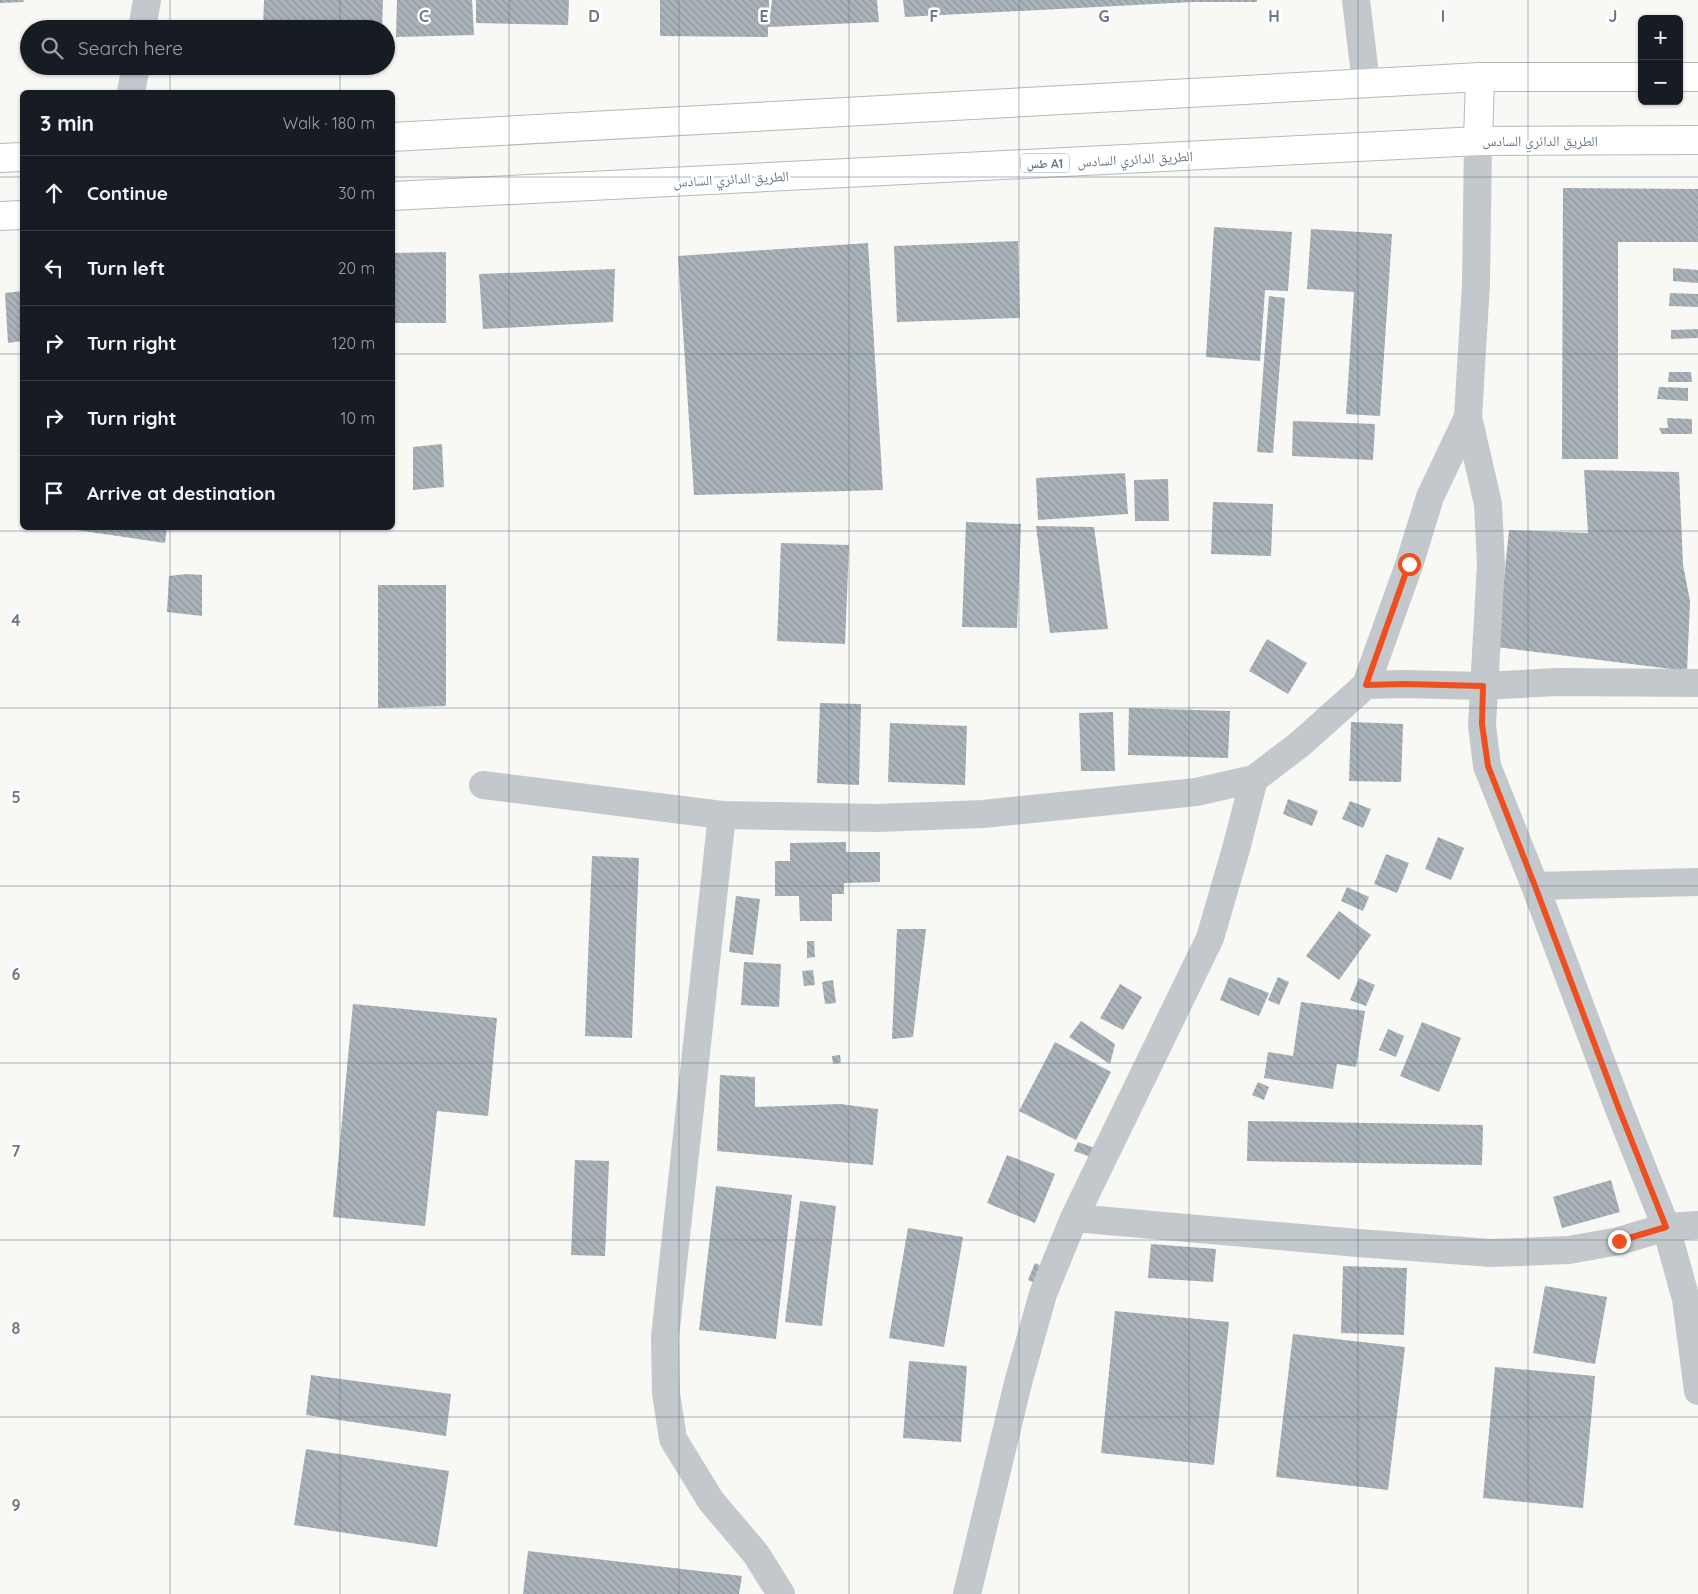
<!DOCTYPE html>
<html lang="en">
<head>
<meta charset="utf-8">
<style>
  :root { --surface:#171b24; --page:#242831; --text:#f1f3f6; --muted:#9ea1a6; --line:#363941 }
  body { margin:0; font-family:Quicksand,"Noto Naskh Arabic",sans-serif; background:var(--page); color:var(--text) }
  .controls { position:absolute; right:15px; top:15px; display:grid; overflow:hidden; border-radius:8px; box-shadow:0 1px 4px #0004 }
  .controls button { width:45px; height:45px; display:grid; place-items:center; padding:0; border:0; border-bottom:1px solid var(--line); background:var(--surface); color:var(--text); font:25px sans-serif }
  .stop { position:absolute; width:15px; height:15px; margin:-11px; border:4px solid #ef4e1f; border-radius:50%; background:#fff }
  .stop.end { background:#ef4e1f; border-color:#fff; box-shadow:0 1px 5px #0008 }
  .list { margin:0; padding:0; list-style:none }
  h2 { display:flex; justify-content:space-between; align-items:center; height:65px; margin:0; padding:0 20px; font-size:21px }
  h2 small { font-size:16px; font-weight:400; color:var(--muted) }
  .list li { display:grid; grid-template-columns:32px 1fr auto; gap:15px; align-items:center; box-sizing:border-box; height:75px; padding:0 20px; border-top:1px solid var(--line) }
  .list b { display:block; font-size:19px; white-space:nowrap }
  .list em { font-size:16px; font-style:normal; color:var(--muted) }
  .icon { flex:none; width:28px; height:28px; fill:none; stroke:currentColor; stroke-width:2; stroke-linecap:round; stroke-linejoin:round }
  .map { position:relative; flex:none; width:1698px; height:1594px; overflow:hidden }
  .search { position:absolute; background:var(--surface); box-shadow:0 1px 4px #0004; left:20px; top:20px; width:375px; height:55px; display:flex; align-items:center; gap:12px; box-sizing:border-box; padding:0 18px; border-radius:28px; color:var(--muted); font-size:19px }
  .panel { position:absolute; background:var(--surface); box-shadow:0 1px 4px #0004; left:20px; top:90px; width:375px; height:440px; border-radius:8px }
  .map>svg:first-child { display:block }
  .building { fill:url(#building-back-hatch) }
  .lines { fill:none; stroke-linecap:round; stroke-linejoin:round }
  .highway-casing { stroke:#b4b9bc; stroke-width:30 }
  .minor { stroke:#c3c8cc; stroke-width:28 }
  .highway { stroke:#fff; stroke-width:28 }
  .route { stroke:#ef4e1f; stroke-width:6 }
  .grid { fill:none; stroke:#657988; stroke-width:1; stroke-opacity:0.55 }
  .labels { text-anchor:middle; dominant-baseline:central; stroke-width:5; stroke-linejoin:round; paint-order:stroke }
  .shield { fill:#fff; stroke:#93a1ac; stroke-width:1 }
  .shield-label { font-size:12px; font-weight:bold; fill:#657988 }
  .street-label { font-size:14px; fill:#657988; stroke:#fff }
  .grid-label { font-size:16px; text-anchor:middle; font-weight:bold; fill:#657988; stroke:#fff; stroke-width:5; stroke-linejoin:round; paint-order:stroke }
</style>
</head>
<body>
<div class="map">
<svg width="1698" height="1594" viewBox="0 0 1698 1594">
  <defs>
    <pattern id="building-back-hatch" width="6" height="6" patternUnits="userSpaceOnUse" patternTransform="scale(1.25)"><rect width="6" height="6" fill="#a9b3b9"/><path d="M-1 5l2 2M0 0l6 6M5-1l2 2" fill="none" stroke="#8d969c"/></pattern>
  </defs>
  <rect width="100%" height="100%" fill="#f8f8f5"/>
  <path class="building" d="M 0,0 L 23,0 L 24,2 L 0,3 Z
    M 264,0 L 383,0 L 382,29 L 307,29 L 263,27 Z
    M 397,0 L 472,0 L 474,35 L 396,37 Z
    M 476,0 L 569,0 L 568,25 L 476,23 Z
    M 660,0 L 769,0 L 769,25 L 772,0 L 877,0 L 879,22 L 768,27 L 768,37 L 660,36 Z
    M 903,0 L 1257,0 L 1257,2 L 1192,2 L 905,17 Z
    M 1563,188 L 1698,189 L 1698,242 L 1618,242 L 1618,459 L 1562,459 Z
    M 1214,227 L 1292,232 L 1288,291 L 1265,290 L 1260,361 L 1206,357 Z
    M 1311,229 L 1392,234 L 1380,416 L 1346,414 L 1354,292 L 1307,289 Z
    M 1018,241 L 1020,318 L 897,322 L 894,246 Z
    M 868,243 L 883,490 L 694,495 L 678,256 Z
    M 446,252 L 446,323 L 392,323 L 392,253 Z
    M 1673,268 L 1698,270 L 1698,283 L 1673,281 Z
    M 615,269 L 613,322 L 483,329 L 479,274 Z
    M 22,291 L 22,341 L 8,343 L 5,293 Z
    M 1670,293 L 1698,294 L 1698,307 L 1669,306 Z
    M 1269,296 L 1285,298 L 1273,453 L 1257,452 Z
    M 1698,329 L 1698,338 L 1671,339 L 1671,330 Z
    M 1669,372 L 1691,372 L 1692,382 L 1668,382 Z
    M 1659,387 L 1688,388 L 1688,401 L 1657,399 Z
    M 1667,418 L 1692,419 L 1692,434 L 1662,434 L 1659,428 L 1668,428 Z
    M 1293,421 L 1375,424 L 1373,460 L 1292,456 Z
    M 442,444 L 444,487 L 413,490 L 413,447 Z
    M 1584,470 L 1679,472 L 1683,565 L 1690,601 L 1687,671 L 1497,647 L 1509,530 L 1588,533 Z
    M 1125,473 L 1128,514 L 1038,520 L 1036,478 Z
    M 1168,479 L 1169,521 L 1135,521 L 1134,480 Z
    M 1213,502 L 1273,504 L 1271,556 L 1211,554 Z
    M 966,522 L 1021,524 L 1017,628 L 962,627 Z
    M 1036,526 L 1094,527 L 1108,629 L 1050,633 Z
    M 63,528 L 167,528 L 165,543 Z
    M 781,543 L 849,545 L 845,644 L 777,641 Z
    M 187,574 L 202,575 L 202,616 L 167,612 L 169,576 Z
    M 378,585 L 446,585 L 446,706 L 378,708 Z
    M 1267,639 L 1307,663 L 1288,694 L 1249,671 Z
    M 820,703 L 861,704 L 859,785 L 817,783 Z
    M 1129,708 L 1230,711 L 1228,758 L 1128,755 Z
    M 1113,712 L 1115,771 L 1081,771 L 1079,713 Z
    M 1351,722 L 1403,724 L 1401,782 L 1349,781 Z
    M 890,723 L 967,726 L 965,785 L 888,782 Z
    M 1288,799 L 1318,811 L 1312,826 L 1283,814 Z
    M 1350,801 L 1371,809 L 1363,828 L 1342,819 Z
    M 1438,837 L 1464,848 L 1451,880 L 1425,869 Z
    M 846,842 L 846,852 L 880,852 L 880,882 L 844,883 L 844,894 L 832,894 L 832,921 L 800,921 L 799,896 L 775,896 L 775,861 L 790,861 L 790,843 Z
    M 1386,854 L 1409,863 L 1397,893 L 1374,884 Z
    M 592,856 L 639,858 L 632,1038 L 585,1036 Z
    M 1347,887 L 1369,897 L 1363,911 L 1341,901 Z
    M 736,896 L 760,899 L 753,955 L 729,952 Z
    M 1339,911 L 1371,935 L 1339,980 L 1306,956 Z
    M 897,929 L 926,929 L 913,1037 L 892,1039 Z
    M 807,941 L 814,941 L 815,957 L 807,958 Z
    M 744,962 L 781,964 L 779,1007 L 741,1005 Z
    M 813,970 L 815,985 L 804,986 L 802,971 Z
    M 1229,977 L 1269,993 L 1259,1016 L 1220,1000 Z
    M 1278,977 L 1289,982 L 1279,1005 L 1268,1000 Z
    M 1359,978 L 1375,985 L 1366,1006 L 1350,1000 Z
    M 833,980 L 836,1003 L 825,1004 L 822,982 Z
    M 1120,984 L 1142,997 L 1123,1030 L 1100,1018 Z
    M 1301,1002 L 1365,1011 L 1356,1067 L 1337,1064 L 1333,1089 L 1264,1078 L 1268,1052 L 1293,1056 Z
    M 353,1004 L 497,1018 L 488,1116 L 437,1111 L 425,1226 L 333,1217 Z
    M 1081,1021 L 1115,1044 L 1110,1064 L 1069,1037 Z
    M 1422,1022 L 1461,1038 L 1439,1092 L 1400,1076 Z
    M 1388,1029 L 1404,1036 L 1396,1057 L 1379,1050 Z
    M 1055,1042 L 1111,1072 L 1076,1140 L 1019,1111 Z
    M 840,1055 L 841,1063 L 833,1064 L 832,1056 Z
    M 720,1075 L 755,1077 L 755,1107 L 840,1104 L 878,1109 L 873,1165 L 717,1151 Z
    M 1258,1082 L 1269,1087 L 1264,1100 L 1252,1095 Z
    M 1248,1121 L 1483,1125 L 1482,1165 L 1247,1161 Z
    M 1078,1142 L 1095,1148 L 1091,1157 L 1074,1151 Z
    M 1007,1155 L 1055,1174 L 1035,1223 L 987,1203 Z
    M 575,1160 L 609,1161 L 605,1256 L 571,1255 Z
    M 1611,1180 L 1620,1212 L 1562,1228 L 1553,1197 Z
    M 716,1186 L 792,1195 L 776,1339 L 699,1330 Z
    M 800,1201 L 836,1206 L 822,1326 L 785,1322 Z
    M 908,1228 L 963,1237 L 944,1347 L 889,1338 Z
    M 1151,1244 L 1216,1249 L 1213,1282 L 1148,1278 Z
    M 1035,1263 L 1046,1268 L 1039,1285 L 1028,1280 Z
    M 1343,1266 L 1407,1268 L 1404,1335 L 1341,1333 Z
    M 1545,1286 L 1607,1297 L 1595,1364 L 1533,1353 Z
    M 1115,1311 L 1229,1322 L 1214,1465 L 1101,1453 Z
    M 1293,1334 L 1405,1347 L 1388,1490 L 1276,1477 Z
    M 909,1361 L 967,1366 L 961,1442 L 903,1438 Z
    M 1495,1367 L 1595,1376 L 1583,1508 L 1483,1498 Z
    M 311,1375 L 451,1394 L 446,1436 L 306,1415 Z
    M 306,1449 L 449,1471 L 437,1547 L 294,1525 Z
    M 528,1551 L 742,1576 L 739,1594 L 523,1594 Z"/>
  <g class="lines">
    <defs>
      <path id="highway" d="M 1679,77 L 1698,77
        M 392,137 L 1480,77 L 1642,77
        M 1478,141 L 1480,77
        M 0,158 L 22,157
        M 392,196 L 1478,141 L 1698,140
        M 0,216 L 22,215"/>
    </defs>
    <use href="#highway" class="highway-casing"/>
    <path class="minor" d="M 1356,0 L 1366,83
      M 142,29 L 147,0
      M 131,92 L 136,66
      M 1478,141 L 1476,284 L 1468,417 L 1488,504 L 1491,564 L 1482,725 L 1487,766 L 1535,886 L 1619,1109 L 1666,1227 L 1686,1299 L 1698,1391
      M 1366,685 L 1404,684 L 1483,686 L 1557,682 L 1698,683
      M 483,785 L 722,815 L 877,818 L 983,814 L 1110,801 L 1196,792 L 1254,779 L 1300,744 L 1366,685 L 1409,565 L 1430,497 L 1468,417
      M 722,815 L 665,1337 L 666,1393 L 673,1439 L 711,1501 L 756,1554 L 781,1594
      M 1535,886 L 1698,882
      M 1074,1218 L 1358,1243 L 1491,1253 L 1569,1250 L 1619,1241 L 1666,1227 L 1698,1225
      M 967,1594 L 1018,1383 L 1043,1294 L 1074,1218 L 1210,938 L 1236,849 L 1254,779"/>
    <use href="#highway" class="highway"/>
  </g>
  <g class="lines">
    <path class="route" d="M 1409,564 L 1366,685 L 1404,684 L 1483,686 L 1482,724 L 1488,766 L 1535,886 L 1619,1109 L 1666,1227 L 1619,1241"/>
  </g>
  <path class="grid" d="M 170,0 L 170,29M 340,0 L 340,29M 509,0 L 509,1594M 679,0 L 679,1594M 849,0 L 849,1594M 1019,0 L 1019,1594M 1189,0 L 1189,1594M 1358,0 L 1358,1594M 1528,0 L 1528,1594M 170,66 L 170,92M 340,66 L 340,92M 0,177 L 22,177M 392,177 L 1698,177M 0,354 L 22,354M 392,354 L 1698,354M 170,528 L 170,1594M 340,528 L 340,1594M 0,531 L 1698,531M 0,708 L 1698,708M 0,886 L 1698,886M 0,1063 L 1698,1063M 0,1240 L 1698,1240M 0,1417 L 1698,1417"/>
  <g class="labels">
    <rect class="shield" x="1021" y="153.5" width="48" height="19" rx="4"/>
    <g class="shield-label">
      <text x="1045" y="163">طس A1</text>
    </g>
    <g class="street-label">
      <text x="1540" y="141">الطريق الدائري السادس</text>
      <text transform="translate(1135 159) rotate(-3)">الطريق الدائري السادس</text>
      <text transform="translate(731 179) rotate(-3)">الطريق الدائري السادس</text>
    </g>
  </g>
  <g class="grid-label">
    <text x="424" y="22">C</text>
    <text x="594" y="22">D</text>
    <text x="764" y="22">E</text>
    <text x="934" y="22">F</text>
    <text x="1104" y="22">G</text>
    <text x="1274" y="22">H</text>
    <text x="1443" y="22">I</text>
    <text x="1613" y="22">J</text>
    <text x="16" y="626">4</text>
    <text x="16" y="803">5</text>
    <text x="16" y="980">6</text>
    <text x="16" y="1157">7</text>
    <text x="16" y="1334">8</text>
    <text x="16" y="1511">9</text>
  </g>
</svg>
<div class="controls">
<button>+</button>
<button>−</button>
</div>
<div class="stop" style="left:1409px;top:564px"></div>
<div class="stop end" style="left:1619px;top:1241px"></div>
<div class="search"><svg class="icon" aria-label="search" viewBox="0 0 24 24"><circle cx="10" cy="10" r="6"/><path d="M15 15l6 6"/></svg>Search here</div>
<section class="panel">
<h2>3 min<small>Walk · 180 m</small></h2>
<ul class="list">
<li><svg class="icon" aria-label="ahead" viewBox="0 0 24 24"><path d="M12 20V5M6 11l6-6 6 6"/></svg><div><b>Continue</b></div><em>30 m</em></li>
<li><svg class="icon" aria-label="left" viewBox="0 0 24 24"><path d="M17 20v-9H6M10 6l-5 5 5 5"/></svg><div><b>Turn left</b></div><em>20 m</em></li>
<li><svg class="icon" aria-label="right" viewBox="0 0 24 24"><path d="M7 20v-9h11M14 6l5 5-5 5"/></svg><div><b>Turn right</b></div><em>120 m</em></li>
<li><svg class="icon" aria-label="right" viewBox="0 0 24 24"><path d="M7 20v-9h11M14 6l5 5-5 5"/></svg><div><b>Turn right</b></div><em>10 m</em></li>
<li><svg class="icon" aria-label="arrive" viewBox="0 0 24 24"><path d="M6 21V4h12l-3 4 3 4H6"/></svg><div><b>Arrive at destination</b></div></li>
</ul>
</section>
</div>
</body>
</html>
